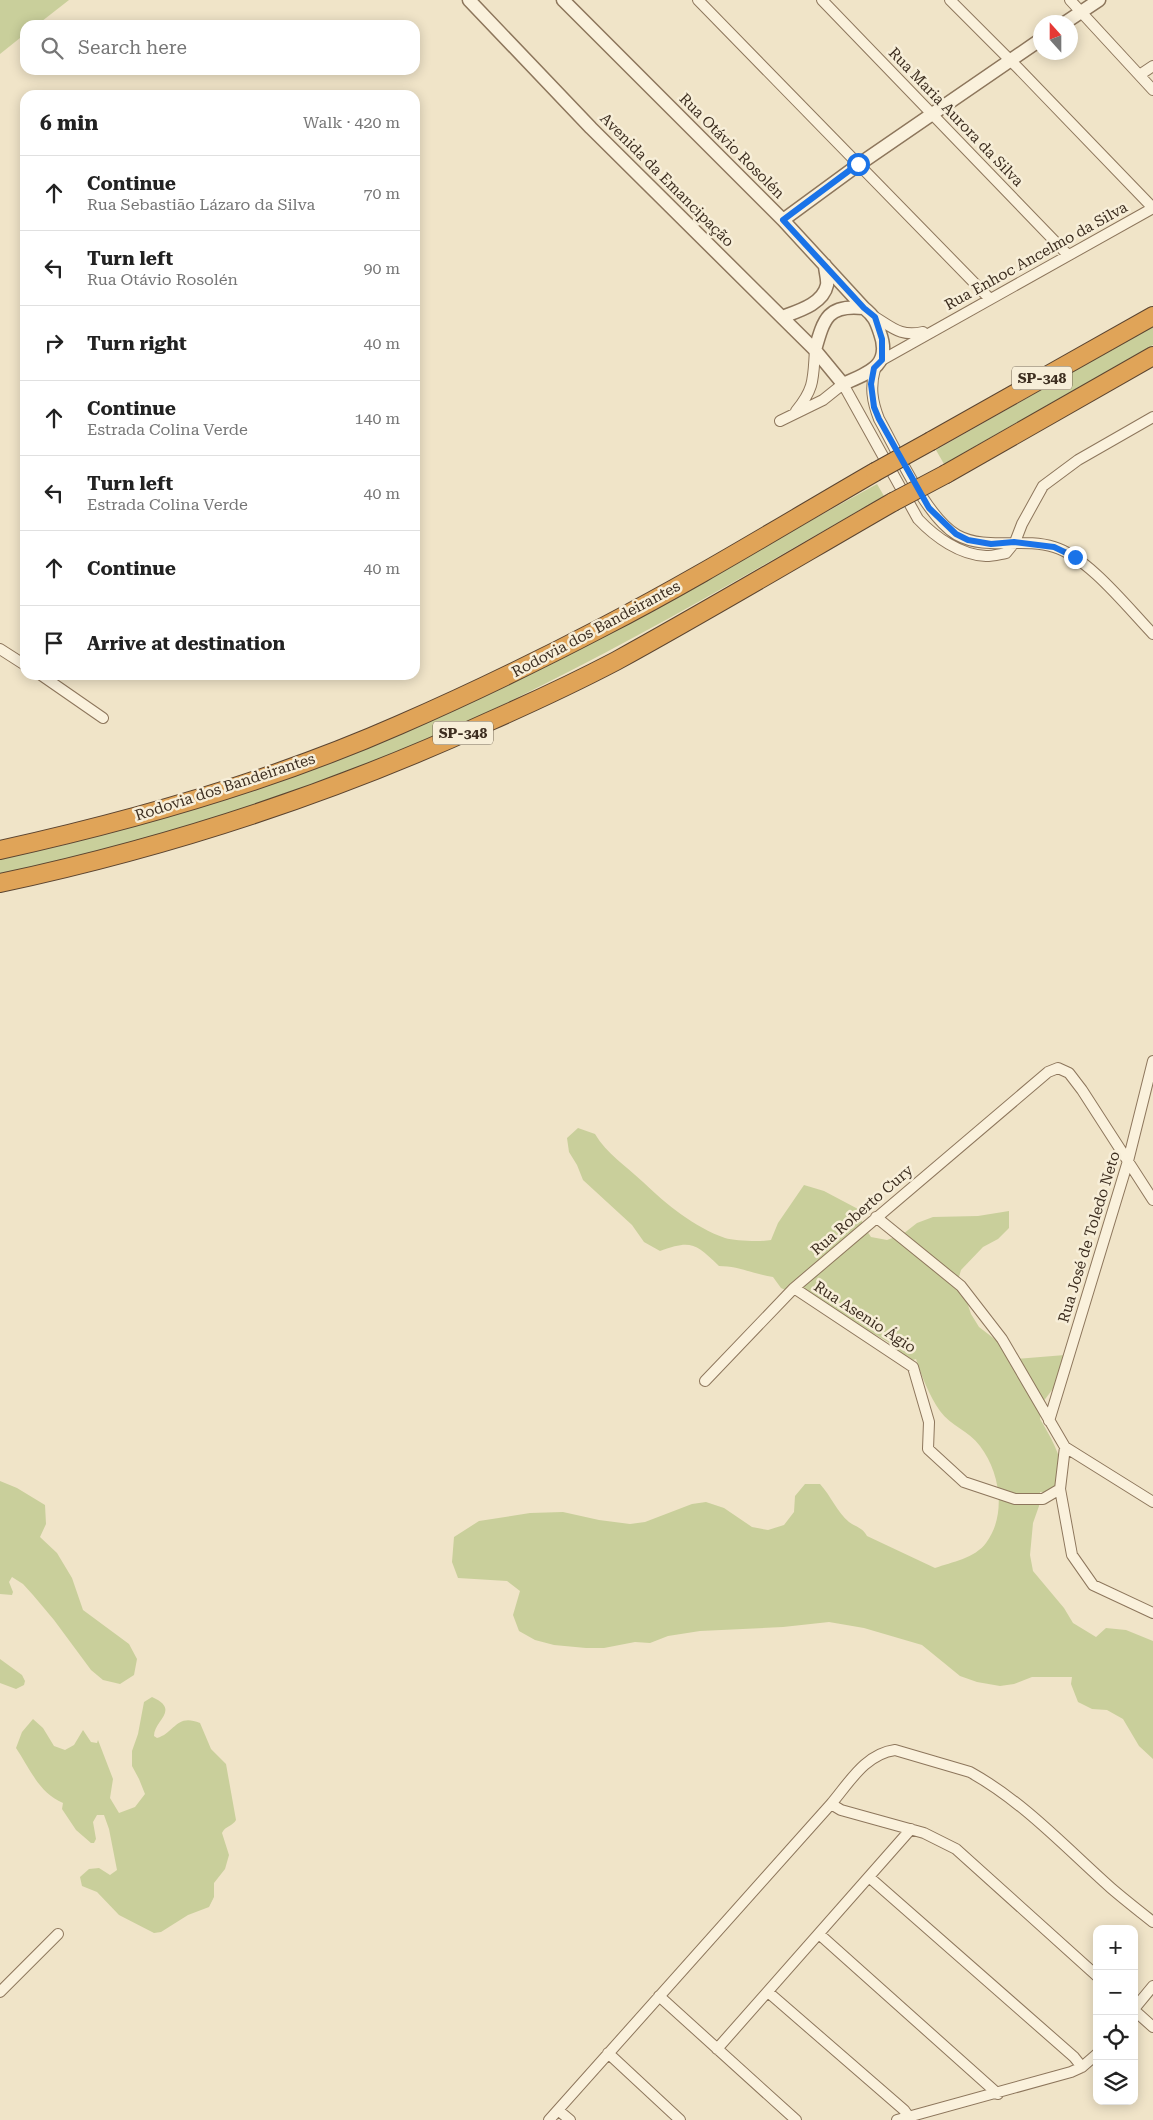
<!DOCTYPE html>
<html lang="en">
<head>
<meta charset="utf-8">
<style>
  :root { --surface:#fff; --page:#f6f6f6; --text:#222; --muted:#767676; --line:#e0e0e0 }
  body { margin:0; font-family:"Roboto Serif",serif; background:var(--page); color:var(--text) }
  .controls { position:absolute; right:15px; bottom:15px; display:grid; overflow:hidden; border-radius:10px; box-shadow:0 2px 12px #0003 }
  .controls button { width:45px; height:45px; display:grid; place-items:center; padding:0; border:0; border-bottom:1px solid var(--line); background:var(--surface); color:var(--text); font:25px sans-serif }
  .compass { position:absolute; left:1033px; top:15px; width:45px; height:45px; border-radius:50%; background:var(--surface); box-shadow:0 2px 12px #0003; rotate:339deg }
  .stop { position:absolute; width:15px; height:15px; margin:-11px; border:4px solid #1a73e8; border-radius:50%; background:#fff }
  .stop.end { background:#1a73e8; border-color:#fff; box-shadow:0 1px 5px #0008 }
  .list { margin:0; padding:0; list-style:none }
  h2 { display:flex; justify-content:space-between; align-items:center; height:65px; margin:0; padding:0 20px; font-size:21px }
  h2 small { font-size:16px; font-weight:400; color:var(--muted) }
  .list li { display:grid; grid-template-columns:32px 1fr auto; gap:15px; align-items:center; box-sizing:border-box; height:75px; padding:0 20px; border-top:1px solid var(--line) }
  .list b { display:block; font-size:19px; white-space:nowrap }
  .list p { margin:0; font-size:16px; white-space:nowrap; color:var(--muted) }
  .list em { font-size:16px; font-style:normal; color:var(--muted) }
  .icon { flex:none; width:28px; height:28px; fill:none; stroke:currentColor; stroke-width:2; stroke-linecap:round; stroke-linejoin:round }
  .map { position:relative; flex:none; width:1153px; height:2120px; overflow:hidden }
  .search { position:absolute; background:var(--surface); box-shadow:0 2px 12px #0003; left:20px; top:20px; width:400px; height:55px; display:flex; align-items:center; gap:12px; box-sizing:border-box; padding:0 18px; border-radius:15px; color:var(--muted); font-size:19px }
  .panel { position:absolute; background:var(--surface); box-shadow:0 2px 12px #0003; left:20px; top:90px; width:400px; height:590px; border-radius:15px }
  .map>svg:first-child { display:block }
  .green { fill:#c9cf9b }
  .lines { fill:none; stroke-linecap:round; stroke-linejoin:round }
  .minor-casing { stroke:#8d765c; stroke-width:12 }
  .tertiary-casing { stroke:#8d765c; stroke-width:15 }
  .motorway-casing { stroke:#5b4430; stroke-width:20 }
  .minor { stroke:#faf1dc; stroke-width:10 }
  .tertiary { stroke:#faf1dc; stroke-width:12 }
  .motorway { stroke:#e0a458; stroke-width:18 }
  .motorway-bridge-casing { stroke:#5b4430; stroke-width:20; stroke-linecap:butt }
  .motorway-bridge { stroke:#e0a458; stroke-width:18 }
  .route { stroke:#1a73e8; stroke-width:6 }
  .labels { text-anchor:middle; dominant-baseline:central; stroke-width:5; stroke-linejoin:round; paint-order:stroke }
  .shield { fill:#f7eed8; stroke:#756857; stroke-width:1 }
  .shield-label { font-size:14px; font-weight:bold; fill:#3d2e20 }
  .street-label { font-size:15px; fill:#3d2e20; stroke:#f7eed8 }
</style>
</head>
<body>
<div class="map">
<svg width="1153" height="2120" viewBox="0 0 1153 2120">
  <rect width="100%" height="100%" fill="#f0e4c8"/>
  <path class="green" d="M 0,0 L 69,0 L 37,25 L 25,25 L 25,34 L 0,54 Z
    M 1153,326 L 1153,345 L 944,464 L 936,450 Z
    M 877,484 L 884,496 C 718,591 554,689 376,761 C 306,790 233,815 160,836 C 108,852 53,863 0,876 L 0,859 L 64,845 L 206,805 L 421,725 L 570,654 Z
    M 578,1128 L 595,1134 C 607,1154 626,1166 643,1182 C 667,1205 694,1227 725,1238 C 735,1241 761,1242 771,1240 L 778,1223 L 804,1185 L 824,1191 L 858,1209 L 863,1225 L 871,1237 L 887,1240 L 903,1234 L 917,1223 L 933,1217 L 978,1216 L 1009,1211 L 1009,1228 L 998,1239 L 983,1247 L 961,1270 L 956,1287 L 966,1299 L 971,1314 L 979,1327 L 1005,1347 L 1015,1359 L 1065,1355 L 1055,1386 L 1043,1402 L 1040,1419 C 1053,1441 1063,1458 1064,1485 L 1052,1492 L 1040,1492 L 1039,1506 L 1033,1523 L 1030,1555 L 1033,1571 L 1064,1608 L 1073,1623 L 1096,1637 L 1106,1628 L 1126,1630 L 1153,1641 L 1153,1759 L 1139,1746 L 1123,1719 L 1107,1710 L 1092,1709 L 1078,1702 L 1071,1684 L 1072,1677 L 1032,1677 L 1014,1684 L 1000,1686 L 977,1682 L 960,1676 L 922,1645 L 864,1628 L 829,1622 L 783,1627 L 700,1631 L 668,1636 L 650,1643 L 635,1642 L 604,1648 L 586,1648 L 554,1645 L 535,1640 L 519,1631 L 513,1615 L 520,1591 L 507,1581 L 458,1578 L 452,1562 L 454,1537 L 479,1521 L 530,1513 L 563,1512 L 599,1520 L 630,1524 L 645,1522 L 692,1504 L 706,1502 L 724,1508 L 752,1527 L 768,1530 L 784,1525 L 794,1512 L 795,1496 L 805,1484 L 820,1484 C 831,1496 837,1512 849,1522 C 856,1527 863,1528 867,1536 L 935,1568 C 952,1562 975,1558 986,1543 C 1007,1515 1000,1472 980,1446 C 969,1431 951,1426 940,1411 C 929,1395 922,1377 916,1359 L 913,1360 L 899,1353 L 888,1342 L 843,1316 L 781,1288 L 773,1277 C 754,1274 738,1266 719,1266 C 695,1243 691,1240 660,1251 L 644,1242 L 632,1225 L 583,1180 L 577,1165 L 569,1152 L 567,1138 Z
    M 0,1481 L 17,1488 L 45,1505 L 46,1524 L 40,1537 L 57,1553 L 72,1578 L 83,1610 L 129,1644 L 137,1659 L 134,1675 L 120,1684 L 103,1680 L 91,1670 L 54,1620 L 33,1595 L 23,1584 L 12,1577 L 9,1582 L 13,1592 L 12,1595 L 0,1594 Z
    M 0,1659 L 22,1675 L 25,1681 L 24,1685 L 16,1689 L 0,1683 Z
    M 152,1697 C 181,1710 154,1720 154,1736 L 157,1738 C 175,1733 176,1713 200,1723 L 211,1749 L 226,1764 L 236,1820 C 233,1826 225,1826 222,1833 L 229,1855 L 225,1869 L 214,1883 L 214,1897 L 209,1907 L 188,1915 L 161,1932 L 154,1933 L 119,1915 L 97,1892 L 82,1886 L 80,1877 L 89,1869 L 99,1868 L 110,1875 L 117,1870 L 109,1829 L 104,1815 L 97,1815 L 93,1822 L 96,1839 L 94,1843 L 91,1843 L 76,1830 L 62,1809 L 63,1803 C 39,1793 30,1769 16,1748 L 22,1732 L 33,1719 L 43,1728 L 54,1746 L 65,1750 L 74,1745 L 83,1730 L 91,1742 L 97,1743 L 98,1740 L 113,1779 L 110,1798 L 119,1813 L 135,1807 L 145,1794 L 139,1779 L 132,1766 L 132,1751 L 138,1734 L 144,1702 Z"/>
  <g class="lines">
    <defs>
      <path id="minor" d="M 698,0 L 990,299
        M 822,0 L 1068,255
        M 1070,0 L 1153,90
        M 1141,74 L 1153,66
        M 875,317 C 893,328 901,337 923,332
        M 882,360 L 1153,208 L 1018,68 L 950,0
        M 875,369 C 870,387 872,401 879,419 C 897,451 926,517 957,535 C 986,551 1022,537 1054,547 C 1088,557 1128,608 1153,634
        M 796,411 C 815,388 813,378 815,350
        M 780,421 L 823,400 L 843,384 L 918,519 C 935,537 960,555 986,556 C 993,556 1000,554 1006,553 L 1015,542 L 1022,524 L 1043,486 L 1078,460 L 1153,417
        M 0,649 L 25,665
        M 41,675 L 103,718
        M 876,1217 L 961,1286 L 1002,1339 L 1065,1447 L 1153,1502
        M 794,1288 L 913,1367 L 929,1422 L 928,1449 L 964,1482 L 1015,1499 L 1043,1499 L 1060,1489 L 1065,1447
        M 705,1381 L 794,1288 L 1048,1072 L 1058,1068 L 1069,1073 L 1082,1090 L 1153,1200
        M 1049,1421 L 1128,1161 L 1153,1061
        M 1060,1489 L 1072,1555 L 1093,1585 L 1153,1613
        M 831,1804 L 841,1810 L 924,1833 L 956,1849 L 1097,1976
        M 869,1877 L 1074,2057 L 1082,2067
        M 819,1934 L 998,2094
        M 0,1992 L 58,1934
        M 768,1992 L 904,2110 L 909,2117
        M 659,1996 L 796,2120
        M 1134,2009 L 1153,1986
        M 1134,2010 L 1153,2027
        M 717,2049 L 911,1829
        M 608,2053 L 680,2120
        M 558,2110 L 570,2120
        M 549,2120 L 831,1804 C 849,1783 865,1754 895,1750 L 970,1772 C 1024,1802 1066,1848 1111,1888 C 1125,1900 1139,1911 1153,1922
        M 897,2120 L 1071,2072 L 1082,2067 L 1097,2054"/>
      <path id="tertiary" d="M 469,0 L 591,128 L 815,350 L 843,384 C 868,373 892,366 880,333 C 876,321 874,316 864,308 L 783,220 L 563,0
        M 1066,22 L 1099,0
        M 783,220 L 858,165 L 1040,40
        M 782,317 C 798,311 823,304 827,285 C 828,279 825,271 825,265
        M 815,350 C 824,318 828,304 864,308"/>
      <path id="motorway" d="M 931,441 L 1153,316
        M 946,474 L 1153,356
        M 0,850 C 136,820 272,781 399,725 C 468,695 536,662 603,627 C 696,579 785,524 875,472
        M 0,883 C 169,847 331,794 488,722 C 531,703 574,683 616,661 C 709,610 801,555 893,502"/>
    </defs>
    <use href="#minor" class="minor-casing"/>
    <use href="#tertiary" class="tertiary-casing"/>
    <use href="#motorway" class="motorway-casing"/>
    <use href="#minor" class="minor"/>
    <use href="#tertiary" class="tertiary"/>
    <use href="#motorway" class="motorway"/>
    <defs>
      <path id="motorway-bridge" d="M 875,472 L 931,441
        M 893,502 L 946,474"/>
    </defs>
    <use href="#motorway-bridge" class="motorway-bridge-casing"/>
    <use href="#motorway-bridge" class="motorway-bridge"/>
  </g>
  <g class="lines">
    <path class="route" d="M 858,164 L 783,220 L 864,308 L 875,317 L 882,339 L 882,360 L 874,368 L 871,384 L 874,407 L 879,419 L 929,508 L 956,534 L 968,540 L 991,544 L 1014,542 L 1054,547 L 1075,557"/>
  </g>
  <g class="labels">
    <g class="shield">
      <rect x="1012" y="366.5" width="60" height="23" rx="4"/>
      <rect x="433" y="721.5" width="60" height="23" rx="4"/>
    </g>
    <g class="shield-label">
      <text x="1042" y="378">SP-348</text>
      <text x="463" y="733">SP-348</text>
    </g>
    <g class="street-label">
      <text transform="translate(956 117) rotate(46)">Rua Maria Aurora da Silva</text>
      <text transform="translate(732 146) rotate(45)">Rua Otávio Rosolén</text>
      <text transform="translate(667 180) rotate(45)">Avenida da Emancipação</text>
      <text transform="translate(1036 256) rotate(-29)">Rua Enhoc Ancelmo da Silva</text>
      <text transform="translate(596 629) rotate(-28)">Rodovia dos Bandeirantes</text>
      <text transform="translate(225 787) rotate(-18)">Rodovia dos Bandeirantes</text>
      <text transform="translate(862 1210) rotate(-41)">Rua Roberto Cury</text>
      <text transform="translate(1089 1237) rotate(-73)">Rua José de Toledo Neto</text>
      <text transform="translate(865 1317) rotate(33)">Rua Asenio Ágio</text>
    </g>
  </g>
</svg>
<div class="controls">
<button>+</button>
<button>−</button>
<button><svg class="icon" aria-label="locate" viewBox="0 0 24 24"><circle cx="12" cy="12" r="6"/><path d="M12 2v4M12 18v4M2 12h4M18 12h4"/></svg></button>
<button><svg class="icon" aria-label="layers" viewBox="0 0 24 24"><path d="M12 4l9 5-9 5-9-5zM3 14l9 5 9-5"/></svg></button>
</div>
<svg class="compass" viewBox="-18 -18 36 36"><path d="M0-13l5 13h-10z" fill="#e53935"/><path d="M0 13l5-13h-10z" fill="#767676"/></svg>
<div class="stop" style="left:858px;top:164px"></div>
<div class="stop end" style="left:1075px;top:557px"></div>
<div class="search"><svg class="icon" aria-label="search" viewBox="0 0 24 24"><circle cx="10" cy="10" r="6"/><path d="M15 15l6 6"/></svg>Search here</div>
<section class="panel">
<h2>6 min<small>Walk · 420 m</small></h2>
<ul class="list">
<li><svg class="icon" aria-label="ahead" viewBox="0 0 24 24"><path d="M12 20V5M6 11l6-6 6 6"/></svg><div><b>Continue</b><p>Rua Sebastião Lázaro da Silva</p></div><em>70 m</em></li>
<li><svg class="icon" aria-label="left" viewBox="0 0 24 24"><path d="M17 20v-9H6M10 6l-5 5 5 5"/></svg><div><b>Turn left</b><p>Rua Otávio Rosolén</p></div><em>90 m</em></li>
<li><svg class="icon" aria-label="right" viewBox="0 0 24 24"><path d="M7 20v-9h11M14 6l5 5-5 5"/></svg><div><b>Turn right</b></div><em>40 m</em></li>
<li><svg class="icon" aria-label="ahead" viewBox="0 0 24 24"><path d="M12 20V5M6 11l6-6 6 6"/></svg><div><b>Continue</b><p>Estrada Colina Verde</p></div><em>140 m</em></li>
<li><svg class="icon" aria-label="left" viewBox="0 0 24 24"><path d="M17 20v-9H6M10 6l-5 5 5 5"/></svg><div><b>Turn left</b><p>Estrada Colina Verde</p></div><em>40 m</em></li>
<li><svg class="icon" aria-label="ahead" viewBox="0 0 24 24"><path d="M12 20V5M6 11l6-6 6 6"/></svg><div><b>Continue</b></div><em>40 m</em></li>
<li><svg class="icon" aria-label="arrive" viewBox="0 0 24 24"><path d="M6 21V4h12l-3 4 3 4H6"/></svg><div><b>Arrive at destination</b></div></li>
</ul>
</section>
</div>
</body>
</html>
